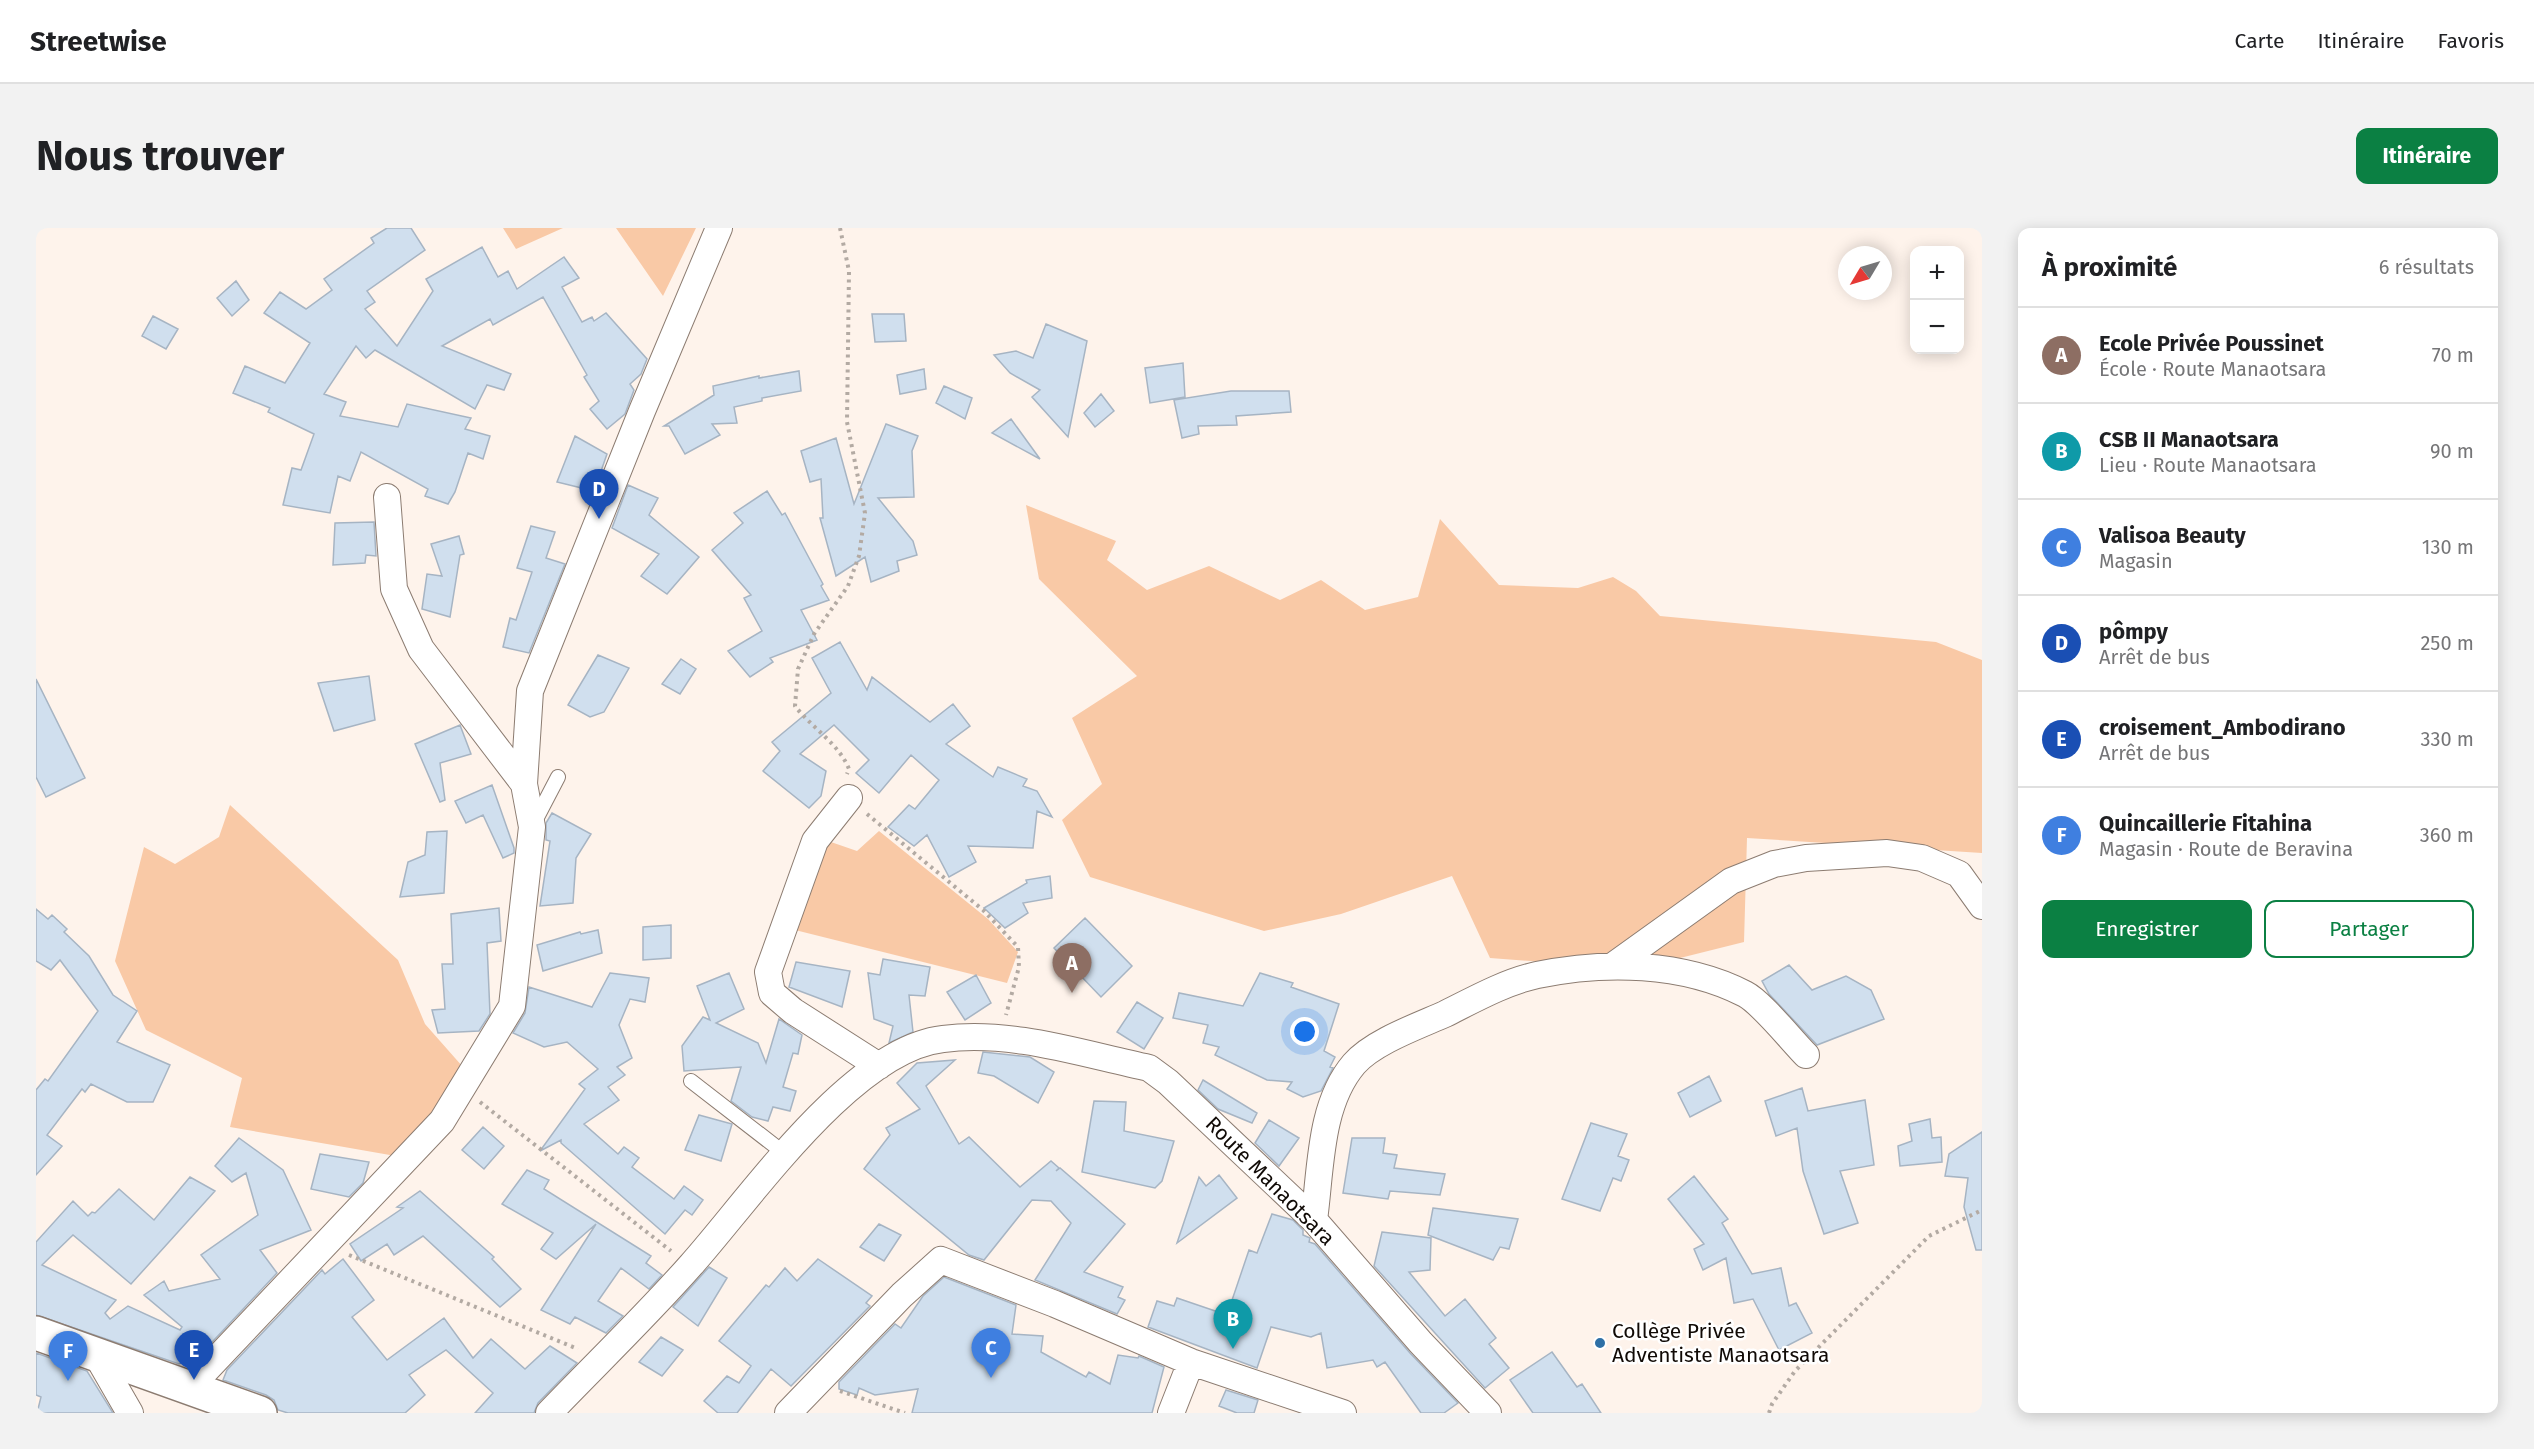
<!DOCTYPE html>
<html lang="fr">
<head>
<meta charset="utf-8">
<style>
  :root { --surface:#fff; --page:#f2f2f2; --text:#202124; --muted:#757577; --line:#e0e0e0; --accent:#0b8043 }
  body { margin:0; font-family:"Fira Sans",sans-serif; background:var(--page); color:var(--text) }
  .controls { position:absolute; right:18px; top:18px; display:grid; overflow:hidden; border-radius:12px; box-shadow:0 3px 15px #0003 }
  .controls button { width:54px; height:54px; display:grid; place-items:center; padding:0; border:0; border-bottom:2px solid var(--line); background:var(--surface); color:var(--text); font:30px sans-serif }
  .compass { position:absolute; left:1802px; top:18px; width:54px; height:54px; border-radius:50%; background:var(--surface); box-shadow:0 3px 15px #0003; rotate:232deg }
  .you { position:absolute; left:1269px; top:804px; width:21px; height:21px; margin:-15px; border:4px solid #fff; border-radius:50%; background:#1a73e8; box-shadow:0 0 0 9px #1a73e833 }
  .badge { display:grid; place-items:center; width:39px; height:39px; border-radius:50%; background:var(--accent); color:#fff; font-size:20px; font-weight:700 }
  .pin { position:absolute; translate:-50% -50px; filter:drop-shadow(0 2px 3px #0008) }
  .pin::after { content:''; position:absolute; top:32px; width:21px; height:18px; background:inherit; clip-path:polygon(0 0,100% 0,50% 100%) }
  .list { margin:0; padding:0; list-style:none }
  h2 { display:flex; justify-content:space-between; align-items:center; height:78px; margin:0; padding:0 24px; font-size:26px }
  h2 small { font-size:20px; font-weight:400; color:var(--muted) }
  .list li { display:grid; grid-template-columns:39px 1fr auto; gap:18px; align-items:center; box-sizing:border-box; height:96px; padding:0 24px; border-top:2px solid var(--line) }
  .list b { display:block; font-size:22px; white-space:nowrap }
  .list p { margin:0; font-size:20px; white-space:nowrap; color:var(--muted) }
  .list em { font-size:20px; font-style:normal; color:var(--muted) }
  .actions { display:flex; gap:12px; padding:18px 24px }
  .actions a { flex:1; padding:14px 0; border:2px solid var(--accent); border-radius:12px; text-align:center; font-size:21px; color:var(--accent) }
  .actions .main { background:var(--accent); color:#fff }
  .map { position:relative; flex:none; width:1946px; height:1185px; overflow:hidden; border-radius:12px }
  header { display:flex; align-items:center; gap:36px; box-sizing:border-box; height:84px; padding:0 30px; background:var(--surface); border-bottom:2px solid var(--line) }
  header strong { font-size:28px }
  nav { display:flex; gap:33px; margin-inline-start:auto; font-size:21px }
  .intro { display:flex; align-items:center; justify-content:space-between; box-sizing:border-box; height:144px; padding:0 36px }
  h1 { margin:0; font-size:42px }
  .button { padding:15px 27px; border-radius:12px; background:var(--accent); color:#fff; font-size:21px; font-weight:700 }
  main { display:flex; gap:36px; padding:0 36px }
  aside { flex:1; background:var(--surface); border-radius:12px; box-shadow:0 3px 15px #0003 }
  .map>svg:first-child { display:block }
  .green { fill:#f9c9a6 }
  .building { fill:#d0dfee; stroke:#a6b4c3; stroke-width:1.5 }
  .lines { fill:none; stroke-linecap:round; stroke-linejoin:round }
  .service-casing { stroke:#8c7c71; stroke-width:16 }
  .minor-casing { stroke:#8c7c71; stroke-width:28 }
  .tertiary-casing { stroke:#8c7c71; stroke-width:36 }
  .path { stroke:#b3aaa3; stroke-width:4; stroke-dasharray:3 4.5; stroke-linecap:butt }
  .service { stroke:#fff; stroke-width:14 }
  .minor { stroke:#fff; stroke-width:26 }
  .tertiary { stroke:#fff; stroke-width:33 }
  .poi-dot { fill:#2e70a6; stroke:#fff; stroke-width:2 }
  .labels { text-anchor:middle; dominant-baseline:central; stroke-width:5; stroke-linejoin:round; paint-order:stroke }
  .street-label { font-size:21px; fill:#100a06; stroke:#fff }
  .poi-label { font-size:21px; fill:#100a06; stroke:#fff; text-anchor:start }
</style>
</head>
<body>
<header>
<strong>Streetwise</strong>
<nav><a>Carte</a><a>Itinéraire</a><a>Favoris</a></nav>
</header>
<div class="intro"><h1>Nous trouver</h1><a class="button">Itinéraire</a></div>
<main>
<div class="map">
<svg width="1946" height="1185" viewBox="0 0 1946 1185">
  <rect width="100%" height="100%" fill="#fef3eb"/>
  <path class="green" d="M 467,0 L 527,0 L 480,21 Z
    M 580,0 L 660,0 L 627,68 Z
    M 990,277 L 1080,313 L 1071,332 L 1111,362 L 1173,338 L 1244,372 L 1285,352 L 1329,382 L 1382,369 L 1404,291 L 1463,357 L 1542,360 L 1577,349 L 1600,363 L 1624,388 L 1900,414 L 1946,432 L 1946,625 L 1711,610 L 1708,714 L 1600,741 L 1454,730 L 1416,648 L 1305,686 L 1228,703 L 1054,649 L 1026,592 L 1066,556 L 1036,490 L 1101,448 L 1003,351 Z
    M 194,577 L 362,732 L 389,796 L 434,847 L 371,930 L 194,899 L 206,850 L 110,802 L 79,733 L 108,619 L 139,636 L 183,609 Z
    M 843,603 L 952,691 L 982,724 L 971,755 L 755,701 L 792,613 L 821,623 Z"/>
  <path class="building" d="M 351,0 L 375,0 L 389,22 L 331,63 L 339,74 L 329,81 L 361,118 L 397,63 L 390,51 L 446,19 L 462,49 L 472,43 L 481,61 L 528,29 L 543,50 L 526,59 L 546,94 L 556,89 L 558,93 L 570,85 L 611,131 L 605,146 L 594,156 L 598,162 L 589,186 L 571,201 L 554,181 L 563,173 L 548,149 L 551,147 L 507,69 L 457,97 L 454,91 L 406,118 L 475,146 L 468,162 L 451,157 L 439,181 L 339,122 L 330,130 L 320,118 L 288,166 L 310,174 L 304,188 L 362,199 L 371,176 L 435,190 L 429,201 L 454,208 L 447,231 L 432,225 L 419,264 L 412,276 L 389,268 L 392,261 L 325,224 L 314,253 L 302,248 L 294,285 L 247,277 L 256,240 L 265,242 L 278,206 L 232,184 L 234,180 L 197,165 L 209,138 L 249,155 L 274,115 L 228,85 L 244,64 L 270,81 L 296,62 L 288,51 L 338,15 L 335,10 Z
    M 200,53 L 213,72 L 196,88 L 181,70 Z
    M 836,86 L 868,86 L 870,113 L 839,114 Z
    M 117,88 L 142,101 L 130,121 L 106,108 Z
    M 1010,96 L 1051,113 L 1032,209 L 996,169 L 1004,162 L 974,145 L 958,127 L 980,123 L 997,130 Z
    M 1147,135 L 1149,169 L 1114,175 L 1109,140 Z
    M 888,141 L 890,161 L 864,166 L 861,147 Z
    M 763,143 L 765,163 L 726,170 L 726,173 L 698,179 L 701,195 L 676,196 L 684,207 L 649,226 L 633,198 L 628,198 L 678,167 L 677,158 L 723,148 L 723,150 Z
    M 908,158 L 936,170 L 929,191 L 900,175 Z
    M 1195,163 L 1253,163 L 1255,184 L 1200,188 L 1201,197 L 1162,198 L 1163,206 L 1146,210 L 1138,172 Z
    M 1065,166 L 1078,183 L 1059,199 L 1048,185 Z
    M 975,191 L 1004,231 L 956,205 Z
    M 850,196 L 882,208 L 876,223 L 878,269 L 842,270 L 877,313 L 881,327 L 861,333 L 863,343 L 835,354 L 829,329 L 800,348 L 784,290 L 787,290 L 785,251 L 774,254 L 765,223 L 800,210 L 818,276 Z
    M 539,208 L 571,226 L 558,263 L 521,254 Z
    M 592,257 L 622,270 L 613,287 L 663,329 L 631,366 L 605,348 L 623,326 L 576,300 Z
    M 731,263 L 746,287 L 749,285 L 787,356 L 785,358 L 793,372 L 765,382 L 781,412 L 734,430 L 737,434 L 714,449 L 692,423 L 726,403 L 708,370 L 715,367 L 676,322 L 707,295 L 698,285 Z
    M 338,294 L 340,328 L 330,327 L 329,335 L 297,337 L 299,295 Z
    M 495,298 L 519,304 L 510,330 L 529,336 L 493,425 L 467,419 L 474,390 L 480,392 L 496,344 L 481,340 Z
    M 423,308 L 428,326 L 424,327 L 414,389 L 386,381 L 391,346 L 406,348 L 395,316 Z
    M 804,414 L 831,462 L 836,449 L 894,494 L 917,476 L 934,498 L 910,516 L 957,549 L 962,539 L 991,551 L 987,558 L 1001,563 L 1016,589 L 1001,583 L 997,620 L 932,618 L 940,634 L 913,649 L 891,607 L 878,618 L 852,599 L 873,577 L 879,581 L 903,552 L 875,527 L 843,565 L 820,545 L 833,532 L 798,497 L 764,526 L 790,543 L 785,568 L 773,580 L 727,543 L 744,523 L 736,514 L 795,465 L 776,430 Z
    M 562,427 L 593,440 L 568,484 L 554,489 L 532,477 Z
    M 645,431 L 660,441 L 644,466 L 626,456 Z
    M 333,448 L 339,492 L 298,503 L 282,455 Z
    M 0,451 L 49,550 L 10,569 L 0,549 Z
    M 424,497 L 435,526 L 404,535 L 409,572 L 404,574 L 379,516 Z
    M 456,557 L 478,620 L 478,625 L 467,630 L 447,587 L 430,595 L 419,573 Z
    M 516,585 L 555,606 L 540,630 L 537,675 L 504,678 L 514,613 L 510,612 L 510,595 Z
    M 411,603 L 408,665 L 364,669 L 372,634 L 389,627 L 391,604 Z
    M 1014,648 L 1016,670 L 987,675 L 992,685 L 969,700 L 948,680 L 991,655 L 990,652 Z
    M 463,680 L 465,713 L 451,715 L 454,786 L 443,803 L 402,805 L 396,782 L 409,781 L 406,736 L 417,736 L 415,686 Z
    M 0,681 L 12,691 L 16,687 L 31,701 L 28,704 L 53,728 L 77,767 L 101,783 L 81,814 L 134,837 L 117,874 L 91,874 L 55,856 L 49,864 L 46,861 L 11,907 L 26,918 L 0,947 L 0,862 L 9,851 L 12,853 L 62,783 L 24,732 L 15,742 L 0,733 Z
    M 1049,690 L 1096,738 L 1065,769 L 1018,720 Z
    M 635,697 L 635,730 L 607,732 L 607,699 Z
    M 562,702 L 566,725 L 507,743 L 501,717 L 544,704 L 545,706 Z
    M 847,731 L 894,739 L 889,768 L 873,767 L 877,804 L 853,815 L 857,798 L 838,791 L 832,745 L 844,747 Z
    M 760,734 L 814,743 L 806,779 L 753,759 Z
    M 1753,737 L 1776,762 L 1810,748 L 1835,762 L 1848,791 L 1781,817 L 1733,766 L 1726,753 Z
    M 574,745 L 613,750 L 609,774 L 594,771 L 583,797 L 596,830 L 581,839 L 589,847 L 572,859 L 583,872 L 548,896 L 582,926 L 588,919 L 603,930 L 596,939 L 638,971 L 648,958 L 667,972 L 656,987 L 649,982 L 629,1006 L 525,915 L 525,912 L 504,923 L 549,861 L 543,856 L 562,841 L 531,814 L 508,819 L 477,805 L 489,785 L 493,759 L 556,779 Z
    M 693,745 L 708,781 L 680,795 L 722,815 L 730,835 L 743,791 L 766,807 L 762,826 L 757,825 L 747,859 L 760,863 L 754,883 L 737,879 L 732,893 L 716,889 L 695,873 L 705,839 L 648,843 L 646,818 L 667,789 L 674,792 L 661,758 Z
    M 1224,745 L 1257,755 L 1255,759 L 1303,776 L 1288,823 L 1299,829 L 1294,839 L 1297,840 L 1285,863 L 1267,869 L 1251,861 L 1256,854 L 1231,852 L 1179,827 L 1183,819 L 1167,815 L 1172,797 L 1137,790 L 1143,765 L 1207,778 Z
    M 940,747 L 955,775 L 929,792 L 911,764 Z
    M 1101,774 L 1127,790 L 1108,821 L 1081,804 Z
    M 947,824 L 994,829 L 1018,844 L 1002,875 L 958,848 L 942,845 Z
    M 919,832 L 890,858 L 923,916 L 933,909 L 984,959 L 1015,933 L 1023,940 L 1020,943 L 1024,940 L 1089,996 L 1048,1044 L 1087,1059 L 1082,1069 L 1089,1072 L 1081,1086 L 999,1052 L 1035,995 L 1015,973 L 996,972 L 948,1032 L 933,1027 L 828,941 L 854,907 L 850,900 L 884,881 L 861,855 L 881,835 Z
    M 1673,848 L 1685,873 L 1654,889 L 1642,865 Z
    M 1167,852 L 1221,885 L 1216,895 L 1182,881 L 1162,862 Z
    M 1766,860 L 1772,883 L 1829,872 L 1838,937 L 1804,943 L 1822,995 L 1788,1006 L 1767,943 L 1761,900 L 1740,908 L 1729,873 Z
    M 1058,873 L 1090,874 L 1088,903 L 1138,913 L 1126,953 L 1119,960 L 1046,944 Z
    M 663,887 L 696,896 L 685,933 L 649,922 Z
    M 1894,891 L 1896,910 L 1905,909 L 1906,934 L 1864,938 L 1862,918 L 1876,913 L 1873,896 Z
    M 1233,892 L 1263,910 L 1243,938 L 1219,915 Z
    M 1555,895 L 1591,906 L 1582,928 L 1593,932 L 1585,953 L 1577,950 L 1564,983 L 1526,971 Z
    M 447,899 L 468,918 L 448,941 L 426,922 Z
    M 1946,904 L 1946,1022 L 1940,1022 L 1928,979 L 1932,950 L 1909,948 L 1913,926 Z
    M 203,910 L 247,942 L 275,1002 L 224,1022 L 241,1045 L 163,1128 L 143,1136 L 0,1087 L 0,1014 L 37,973 L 52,988 L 56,984 L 59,985 L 83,961 L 118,992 L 154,949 L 179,963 L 95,1056 L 37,1007 L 6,1037 L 80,1072 L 69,1085 L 74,1091 L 92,1078 L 144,1102 L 146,1099 L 108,1067 L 128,1053 L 133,1063 L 184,1051 L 165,1027 L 222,987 L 210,945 L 196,954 L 179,938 Z
    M 1316,910 L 1349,910 L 1347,925 L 1361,927 L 1358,940 L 1409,946 L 1404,967 L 1354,963 L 1352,971 L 1307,965 Z
    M 284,926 L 333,934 L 327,955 L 313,969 L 275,961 Z
    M 491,942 L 513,952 L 508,961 L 615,1028 L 610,1035 L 626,1047 L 613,1061 L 585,1040 L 562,1073 L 587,1088 L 570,1105 L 539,1089 L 534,1096 L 505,1082 L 560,996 L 520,1031 L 505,1021 L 517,1005 L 466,976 Z
    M 1183,947 L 1201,970 L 1141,1015 L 1163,949 L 1170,958 Z
    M 1658,948 L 1692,991 L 1686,995 L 1716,1046 L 1745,1040 L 1753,1078 L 1760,1075 L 1776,1105 L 1743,1122 L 1717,1071 L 1698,1075 L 1690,1030 L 1667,1042 L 1658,1021 L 1668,1016 L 1632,971 Z
    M 384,963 L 458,1029 L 456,1031 L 485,1061 L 464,1079 L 387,1008 L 358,1027 L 351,1016 L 325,1033 L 314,1016 L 367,980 L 361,979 Z
    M 1397,980 L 1482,991 L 1473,1021 L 1464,1019 L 1457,1032 L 1392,1007 Z
    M 1236,986 L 1257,992 L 1267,1002 L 1267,1007 L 1274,1010 L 1273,1014 L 1279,1016 L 1374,1125 L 1422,1175 L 1408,1185 L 1385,1185 L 1349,1134 L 1341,1139 L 1337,1132 L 1291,1140 L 1285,1105 L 1275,1109 L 1235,1099 L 1221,1140 L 1112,1099 L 1121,1073 L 1138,1078 L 1141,1070 L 1191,1087 L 1213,1022 L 1221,1025 Z
    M 843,996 L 865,1007 L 848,1033 L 824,1019 Z
    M 1346,1004 L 1395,1010 L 1394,1042 L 1373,1044 L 1409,1088 L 1429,1071 L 1460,1110 L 1453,1116 L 1473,1140 L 1449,1160 L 1338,1038 Z
    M 307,1031 L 338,1072 L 316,1089 L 351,1132 L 408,1090 L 437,1130 L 455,1111 L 489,1141 L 514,1118 L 541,1135 L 502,1175 L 498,1185 L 439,1185 L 457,1165 L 410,1122 L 373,1147 L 389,1167 L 369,1185 L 252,1185 L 242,1182 L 238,1172 L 230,1167 L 187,1152 L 191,1142 L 286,1042 L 289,1046 Z
    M 782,1031 L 836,1068 L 830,1075 L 834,1078 L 755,1158 L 735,1141 L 701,1185 L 682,1185 L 668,1173 L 691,1148 L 703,1155 L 715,1138 L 683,1113 L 730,1057 L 733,1059 L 749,1040 L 761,1053 Z
    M 673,1039 L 691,1050 L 662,1098 L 637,1079 Z
    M 908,1049 L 980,1077 L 976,1106 L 1007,1108 L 1005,1124 L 1050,1149 L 1053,1144 L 1074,1156 L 1082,1127 L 1102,1130 L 1103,1128 L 1128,1139 L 1116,1185 L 876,1185 L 882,1161 L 839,1167 L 823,1160 L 821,1167 L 803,1161 L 803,1154 L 859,1096 L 865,1100 L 887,1068 Z
    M 625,1109 L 647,1122 L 626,1148 L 603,1134 Z
    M 1516,1124 L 1541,1159 L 1546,1156 L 1565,1185 L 1497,1185 L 1474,1152 Z
    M 0,1125 L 51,1143 L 77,1185 L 1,1185 L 5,1169 L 0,1167 Z
    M 1190,1162 L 1222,1172 L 1218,1185 L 1201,1185 L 1183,1178 Z"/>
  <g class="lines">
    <defs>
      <path id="service" d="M 498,595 L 522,549
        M 655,853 L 748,925"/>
      <path id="minor" d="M 351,269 L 358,361 L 385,421 L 488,556
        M 813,570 L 779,613 L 732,744 L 736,765 L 757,783 L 843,838
        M 1578,737 L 1695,653 L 1738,636 L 1770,630 L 1851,625 L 1886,630 L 1923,646 L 1946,678
        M 1278,992 C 1285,942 1283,877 1318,836 C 1337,814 1382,798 1409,786 C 1437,772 1469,754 1501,747 C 1568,733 1647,734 1709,766 C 1725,774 1756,813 1770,827
        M 60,1126 L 94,1185
        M 153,1160 L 406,893 L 476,778 L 496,599 L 488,556 L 494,463 L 606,183 L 683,0
        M 513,1185 C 560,1136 610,1088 655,1037 C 714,971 816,821 907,811 C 976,802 1046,826 1113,840 L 1132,854 L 1278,992 L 1385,1115 L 1452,1185
        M 752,1185 L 866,1067 L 905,1032 L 1019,1076 L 1155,1134 L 1307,1185
        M 1135,1185 L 1155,1134"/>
      <path id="tertiary" d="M 0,1105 L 224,1185"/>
    </defs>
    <use href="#service" class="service-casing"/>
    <use href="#minor" class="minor-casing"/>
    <use href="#tertiary" class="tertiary-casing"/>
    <path class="path" d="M 804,0 L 813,43 L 811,194 L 829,285 L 823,328 L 812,358 L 778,406 L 762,441 L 759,478 C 776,500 803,516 813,541 L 811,546
      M 831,586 L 947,682 L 982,719 L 983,739 L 970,787
      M 444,874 L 635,1023
      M 313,1027 L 542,1121
      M 804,1163 L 869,1185
      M 1733,1185 L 1736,1176 L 1759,1143 L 1893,1008 L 1946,982"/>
    <use href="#service" class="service"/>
    <use href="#minor" class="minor"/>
    <use href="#tertiary" class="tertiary"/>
  </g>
  <circle class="poi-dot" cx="1564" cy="1115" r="6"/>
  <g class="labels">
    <g class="street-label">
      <text transform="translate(1234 953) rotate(45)">Route Manaotsara</text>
    </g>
    <g class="poi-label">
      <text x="1576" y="1103">Collège Privée<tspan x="1576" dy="24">Adventiste Manaotsara</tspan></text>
    </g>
  </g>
</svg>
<div class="controls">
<button>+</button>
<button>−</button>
</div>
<svg class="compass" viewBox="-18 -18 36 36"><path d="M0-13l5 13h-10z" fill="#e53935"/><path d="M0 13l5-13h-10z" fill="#757577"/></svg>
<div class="you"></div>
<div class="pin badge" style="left:1036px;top:765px;background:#8d6e63">A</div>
<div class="pin badge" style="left:1197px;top:1121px;background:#0f9aa8">B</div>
<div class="pin badge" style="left:955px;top:1150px;background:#3f7fe0">C</div>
<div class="pin badge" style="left:563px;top:291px;background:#1a4fb4">D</div>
<div class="pin badge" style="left:158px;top:1152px;background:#1a4fb4">E</div>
<div class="pin badge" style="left:32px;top:1153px;background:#3f7fe0">F</div>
</div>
<aside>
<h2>À proximité<small>6 résultats</small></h2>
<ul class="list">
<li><span class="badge" style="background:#8d6e63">A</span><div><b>Ecole Privée Poussinet</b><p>École · Route Manaotsara</p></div><em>70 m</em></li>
<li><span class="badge" style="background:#0f9aa8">B</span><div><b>CSB II Manaotsara</b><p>Lieu · Route Manaotsara</p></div><em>90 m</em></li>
<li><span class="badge" style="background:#3f7fe0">C</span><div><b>Valisoa Beauty</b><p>Magasin</p></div><em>130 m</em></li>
<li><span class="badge" style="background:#1a4fb4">D</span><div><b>pômpy</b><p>Arrêt de bus</p></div><em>250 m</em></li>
<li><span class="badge" style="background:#1a4fb4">E</span><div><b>croisement_Ambodirano</b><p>Arrêt de bus</p></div><em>330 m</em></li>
<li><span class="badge" style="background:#3f7fe0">F</span><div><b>Quincaillerie Fitahina</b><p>Magasin · Route de Beravina</p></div><em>360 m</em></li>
</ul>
<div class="actions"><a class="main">Enregistrer</a><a>Partager</a></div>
</aside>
</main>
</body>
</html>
